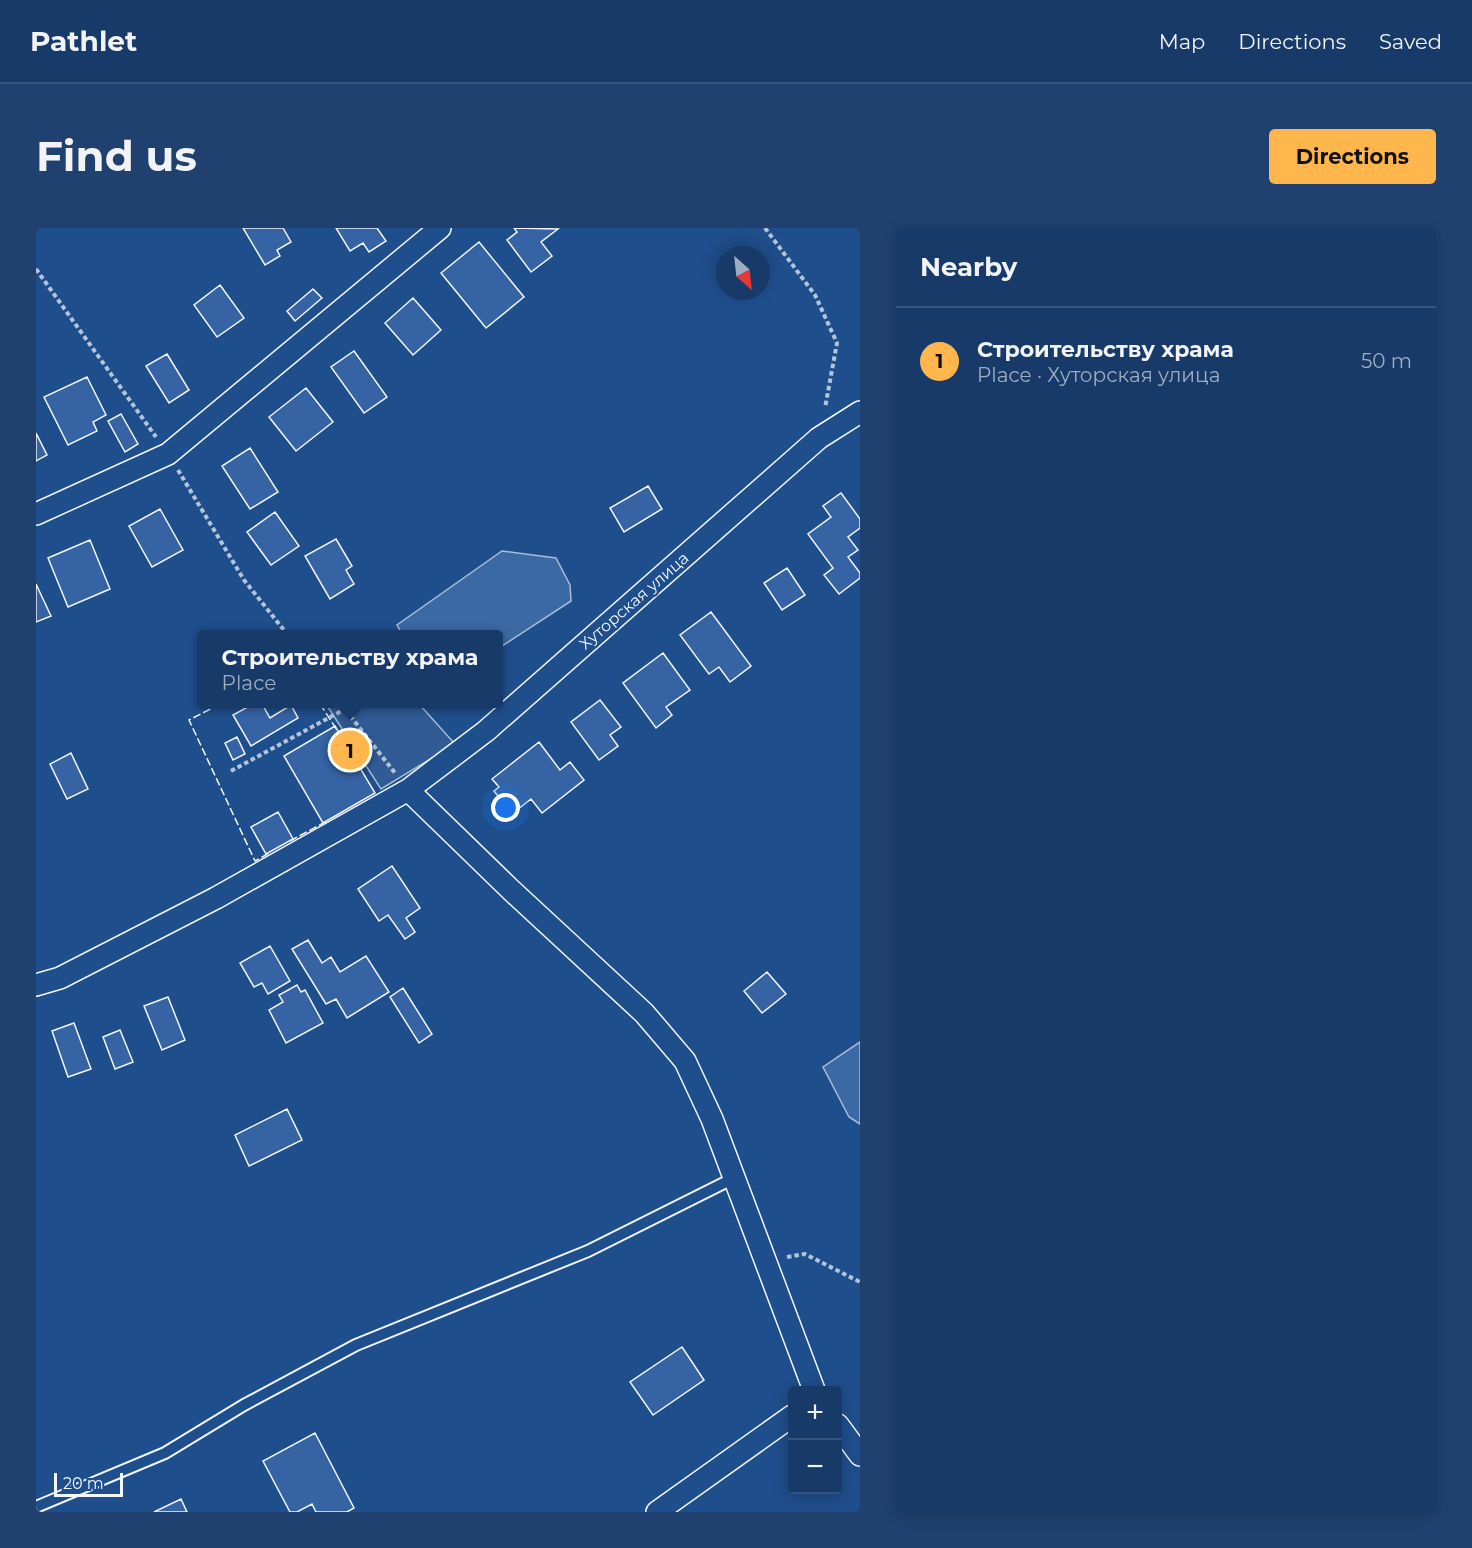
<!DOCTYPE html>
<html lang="en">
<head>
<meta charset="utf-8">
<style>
  :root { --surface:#173a69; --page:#20416f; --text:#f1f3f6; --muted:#9eadc0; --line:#36547d; --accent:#ffb74d }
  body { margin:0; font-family:Montserrat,sans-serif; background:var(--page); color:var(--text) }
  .controls { position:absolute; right:18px; bottom:18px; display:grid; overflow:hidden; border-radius:6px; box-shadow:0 3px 15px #0003 }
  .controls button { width:54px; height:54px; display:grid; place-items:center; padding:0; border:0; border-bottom:2px solid var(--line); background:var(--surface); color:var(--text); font:30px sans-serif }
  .compass { position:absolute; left:680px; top:18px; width:54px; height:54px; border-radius:50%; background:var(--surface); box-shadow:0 3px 15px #0003; rotate:153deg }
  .scale { position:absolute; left:18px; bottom:15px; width:69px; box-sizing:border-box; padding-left:6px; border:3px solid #f2f6ff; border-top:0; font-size:16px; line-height:21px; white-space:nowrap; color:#f2f6ff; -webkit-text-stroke:4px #1f4e8c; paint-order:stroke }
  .you { position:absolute; left:470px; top:580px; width:21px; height:21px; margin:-15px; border:4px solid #fff; border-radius:50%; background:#1a73e8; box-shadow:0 0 0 9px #1a73e833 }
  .badge { display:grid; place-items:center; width:39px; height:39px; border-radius:50%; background:var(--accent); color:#111; font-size:20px; font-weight:700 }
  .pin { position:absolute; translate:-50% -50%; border:3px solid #fff; box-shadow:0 2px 6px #0006 }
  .popup { position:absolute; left:161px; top:402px; width:306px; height:78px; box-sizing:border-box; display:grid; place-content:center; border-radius:6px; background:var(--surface); filter:drop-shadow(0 2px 4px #0005); font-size:20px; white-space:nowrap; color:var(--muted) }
  .popup b { font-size:22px; color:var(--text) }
  .popup::after { content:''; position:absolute; left:50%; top:100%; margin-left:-12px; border:12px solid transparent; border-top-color:var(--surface) }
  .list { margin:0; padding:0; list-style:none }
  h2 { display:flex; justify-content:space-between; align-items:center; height:78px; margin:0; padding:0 24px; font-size:26px }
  h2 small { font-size:20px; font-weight:400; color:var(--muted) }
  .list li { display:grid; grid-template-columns:39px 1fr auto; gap:18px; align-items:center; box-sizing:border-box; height:108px; padding:0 24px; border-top:2px solid var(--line) }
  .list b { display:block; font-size:22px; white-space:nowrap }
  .list p { margin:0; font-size:20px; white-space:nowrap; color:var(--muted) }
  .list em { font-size:20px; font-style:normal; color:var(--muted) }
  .map { position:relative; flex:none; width:824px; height:1284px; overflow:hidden; border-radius:6px }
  header { display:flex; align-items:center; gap:36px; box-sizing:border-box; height:84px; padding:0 30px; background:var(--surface); border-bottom:2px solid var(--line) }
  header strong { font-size:28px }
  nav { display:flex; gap:33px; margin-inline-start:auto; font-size:21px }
  .intro { display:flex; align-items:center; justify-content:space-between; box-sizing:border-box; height:144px; padding:0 36px }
  h1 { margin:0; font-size:42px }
  .button { padding:15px 27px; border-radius:6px; background:var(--accent); color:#111; font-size:21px; font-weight:700 }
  main { display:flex; gap:36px; padding:0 36px }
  aside { flex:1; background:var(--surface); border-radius:6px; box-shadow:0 3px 15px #0003 }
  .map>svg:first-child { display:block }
  .parking { fill:#305b95; stroke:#a8bbd7; stroke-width:1.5 }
  .water { fill:#3b69a3; stroke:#a8bbd7; stroke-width:1.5 }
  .building { fill:#3563a3; stroke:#f2f6ff; stroke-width:1.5 }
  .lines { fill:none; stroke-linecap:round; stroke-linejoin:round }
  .lane-casing { stroke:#f2f6ff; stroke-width:14 }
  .street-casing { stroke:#f2f6ff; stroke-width:24 }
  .path { stroke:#b3c4dc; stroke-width:4; stroke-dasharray:4.5 3; stroke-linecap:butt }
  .lane { stroke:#1f4e8c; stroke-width:10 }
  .street { stroke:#1f4e8c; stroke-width:21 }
  .fence { stroke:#f2f6ff; stroke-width:1.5; stroke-dasharray:8 3; stroke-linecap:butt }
  .labels { text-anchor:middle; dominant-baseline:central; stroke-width:4.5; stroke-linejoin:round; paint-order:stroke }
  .street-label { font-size:16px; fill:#f2f6ff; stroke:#1f4e8c }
</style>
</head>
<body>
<header>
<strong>Pathlet</strong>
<nav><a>Map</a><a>Directions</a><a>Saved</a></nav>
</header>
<div class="intro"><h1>Find us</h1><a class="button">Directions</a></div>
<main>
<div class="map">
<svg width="824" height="1284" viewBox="0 0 824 1284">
  <rect width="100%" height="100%" fill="#1f4e8c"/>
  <path class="parking" d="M 290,476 L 383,476 L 419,516 L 345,561 Z"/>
  <path class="water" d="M 466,323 L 520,330 L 534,357 L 535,373 L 463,420 L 463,406 L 366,406 L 361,397 Z
    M 824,814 L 824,896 L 813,889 L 787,839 Z"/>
  <path class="building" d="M 207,0 L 247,0 L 255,14 L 241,22 L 244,28 L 229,37 Z
    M 300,0 L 341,0 L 350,13 L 333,24 L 327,15 L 314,23 Z
    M 478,0 L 522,1 L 505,14 L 516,28 L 495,44 L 471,12 L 481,4 Z
    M 443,14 L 488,69 L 450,100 L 405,45 Z
    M 184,57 L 208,90 L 181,109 L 158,77 Z
    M 277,61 L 286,70 L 259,93 L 251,83 Z
    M 377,70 L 405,102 L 377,127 L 349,95 Z
    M 318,123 L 351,169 L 328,185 L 295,139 Z
    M 131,126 L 153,162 L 133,175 L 110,138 Z
    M 51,149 L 70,187 L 57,194 L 61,203 L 32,217 L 8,169 Z
    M 270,160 L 297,194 L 260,223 L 233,189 Z
    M 85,186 L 102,216 L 89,224 L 72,193 Z
    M 0,205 L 11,227 L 0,233 Z
    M 214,220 L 242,264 L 214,281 L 186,238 Z
    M 612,258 L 626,281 L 588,304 L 574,280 Z
    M 805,265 L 824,291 L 824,300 L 812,309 L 822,322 L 812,329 L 824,345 L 824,350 L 803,366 L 788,347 L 797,340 L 772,306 L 795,289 L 787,278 Z
    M 124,281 L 147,322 L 116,339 L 93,298 Z
    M 239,284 L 263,318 L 235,337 L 211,304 Z
    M 300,311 L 316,338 L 310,342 L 318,356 L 294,371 L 269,328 Z
    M 54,312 L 74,361 L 32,379 L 12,330 Z
    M 751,340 L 769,367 L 746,382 L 728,355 Z
    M 0,356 L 15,388 L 0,394 Z
    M 675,384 L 715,438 L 694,454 L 683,439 L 673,446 L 644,407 Z
    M 627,425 L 654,462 L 630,479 L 636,487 L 620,500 L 587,455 Z
    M 564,472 L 585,499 L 574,507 L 582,518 L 563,532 L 535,494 Z
    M 217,476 L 226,476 L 234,490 L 255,477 L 262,490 L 215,518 L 197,487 Z
    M 299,498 L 339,565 L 287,595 L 248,528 Z
    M 201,509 L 209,526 L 197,532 L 189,515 Z
    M 503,514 L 524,542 L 534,534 L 548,552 L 506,585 L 495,571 L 481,582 L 471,569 L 466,573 L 458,563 L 463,559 L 456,551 Z
    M 35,525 L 52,561 L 31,571 L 14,536 Z
    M 242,584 L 257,611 L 230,626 L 215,599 Z
    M 356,638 L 384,680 L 370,690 L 379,704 L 369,711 L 352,687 L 343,693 L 322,661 Z
    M 272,712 L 286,735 L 295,729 L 304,744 L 330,728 L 353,764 L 311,790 L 300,771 L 290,776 L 256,721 Z
    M 234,718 L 254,753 L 232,766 L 226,755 L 218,759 L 204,735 Z
    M 731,744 L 750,766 L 726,785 L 708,763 Z
    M 261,757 L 265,764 L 269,762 L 287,795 L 250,815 L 233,782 L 247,774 L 243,767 Z
    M 367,760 L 396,806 L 383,815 L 354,769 Z
    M 132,769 L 149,812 L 126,822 L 108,778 Z
    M 38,795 L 55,841 L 32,849 L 16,803 Z
    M 84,802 L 97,834 L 79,841 L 67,809 Z
    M 251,881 L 266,912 L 213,938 L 199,907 Z
    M 646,1119 L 668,1152 L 617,1187 L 594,1154 Z
    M 279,1205 L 318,1280 L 311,1284 L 280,1284 L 276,1276 L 261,1284 L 254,1284 L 227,1233 Z
    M 145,1271 L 151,1284 L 118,1284 Z"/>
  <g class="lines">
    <defs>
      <path id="lane" d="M 0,1279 L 129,1225 L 208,1177 L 320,1117 L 552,1023 L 698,950"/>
      <path id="street" d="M 0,286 L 132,226 L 404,0
        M 372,562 L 475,662 L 608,785 L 649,833 L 676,891 L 778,1162
        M 0,757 L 24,750 L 180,670 L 372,562 L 450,503 L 783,210 L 824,184
        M 802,1197 L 824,1227
        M 621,1284 L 756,1188"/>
    </defs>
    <use href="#lane" class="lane-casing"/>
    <use href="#street" class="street-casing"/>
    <path class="path" d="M 729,0 L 779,67 L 801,115 L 789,180
      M 0,41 L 120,209
      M 142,242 L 208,352 L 251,406
      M 305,476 L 359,545
      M 195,543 L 309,481
      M 751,1029 L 769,1026 L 824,1054"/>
    <use href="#lane" class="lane"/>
    <use href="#street" class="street"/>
    <path class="fence" d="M 184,476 L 153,492 L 219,633 L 233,625
      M 284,476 L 301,502
      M 254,613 L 291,593"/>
  </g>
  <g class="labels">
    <g class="street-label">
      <text transform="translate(598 373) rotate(-41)">Хуторская улица</text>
    </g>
  </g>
</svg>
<div class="controls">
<button>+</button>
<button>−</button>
</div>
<svg class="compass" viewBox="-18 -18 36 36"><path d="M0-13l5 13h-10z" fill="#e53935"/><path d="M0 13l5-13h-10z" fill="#9eadc0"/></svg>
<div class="scale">20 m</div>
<div class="you"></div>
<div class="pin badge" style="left:314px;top:522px">1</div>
<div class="popup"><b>Строительству храма</b>Place</div>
</div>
<aside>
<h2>Nearby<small></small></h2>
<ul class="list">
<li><span class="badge">1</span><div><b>Строительству храма</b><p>Place · Хуторская улица</p></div><em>50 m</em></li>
</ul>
</aside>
</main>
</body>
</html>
